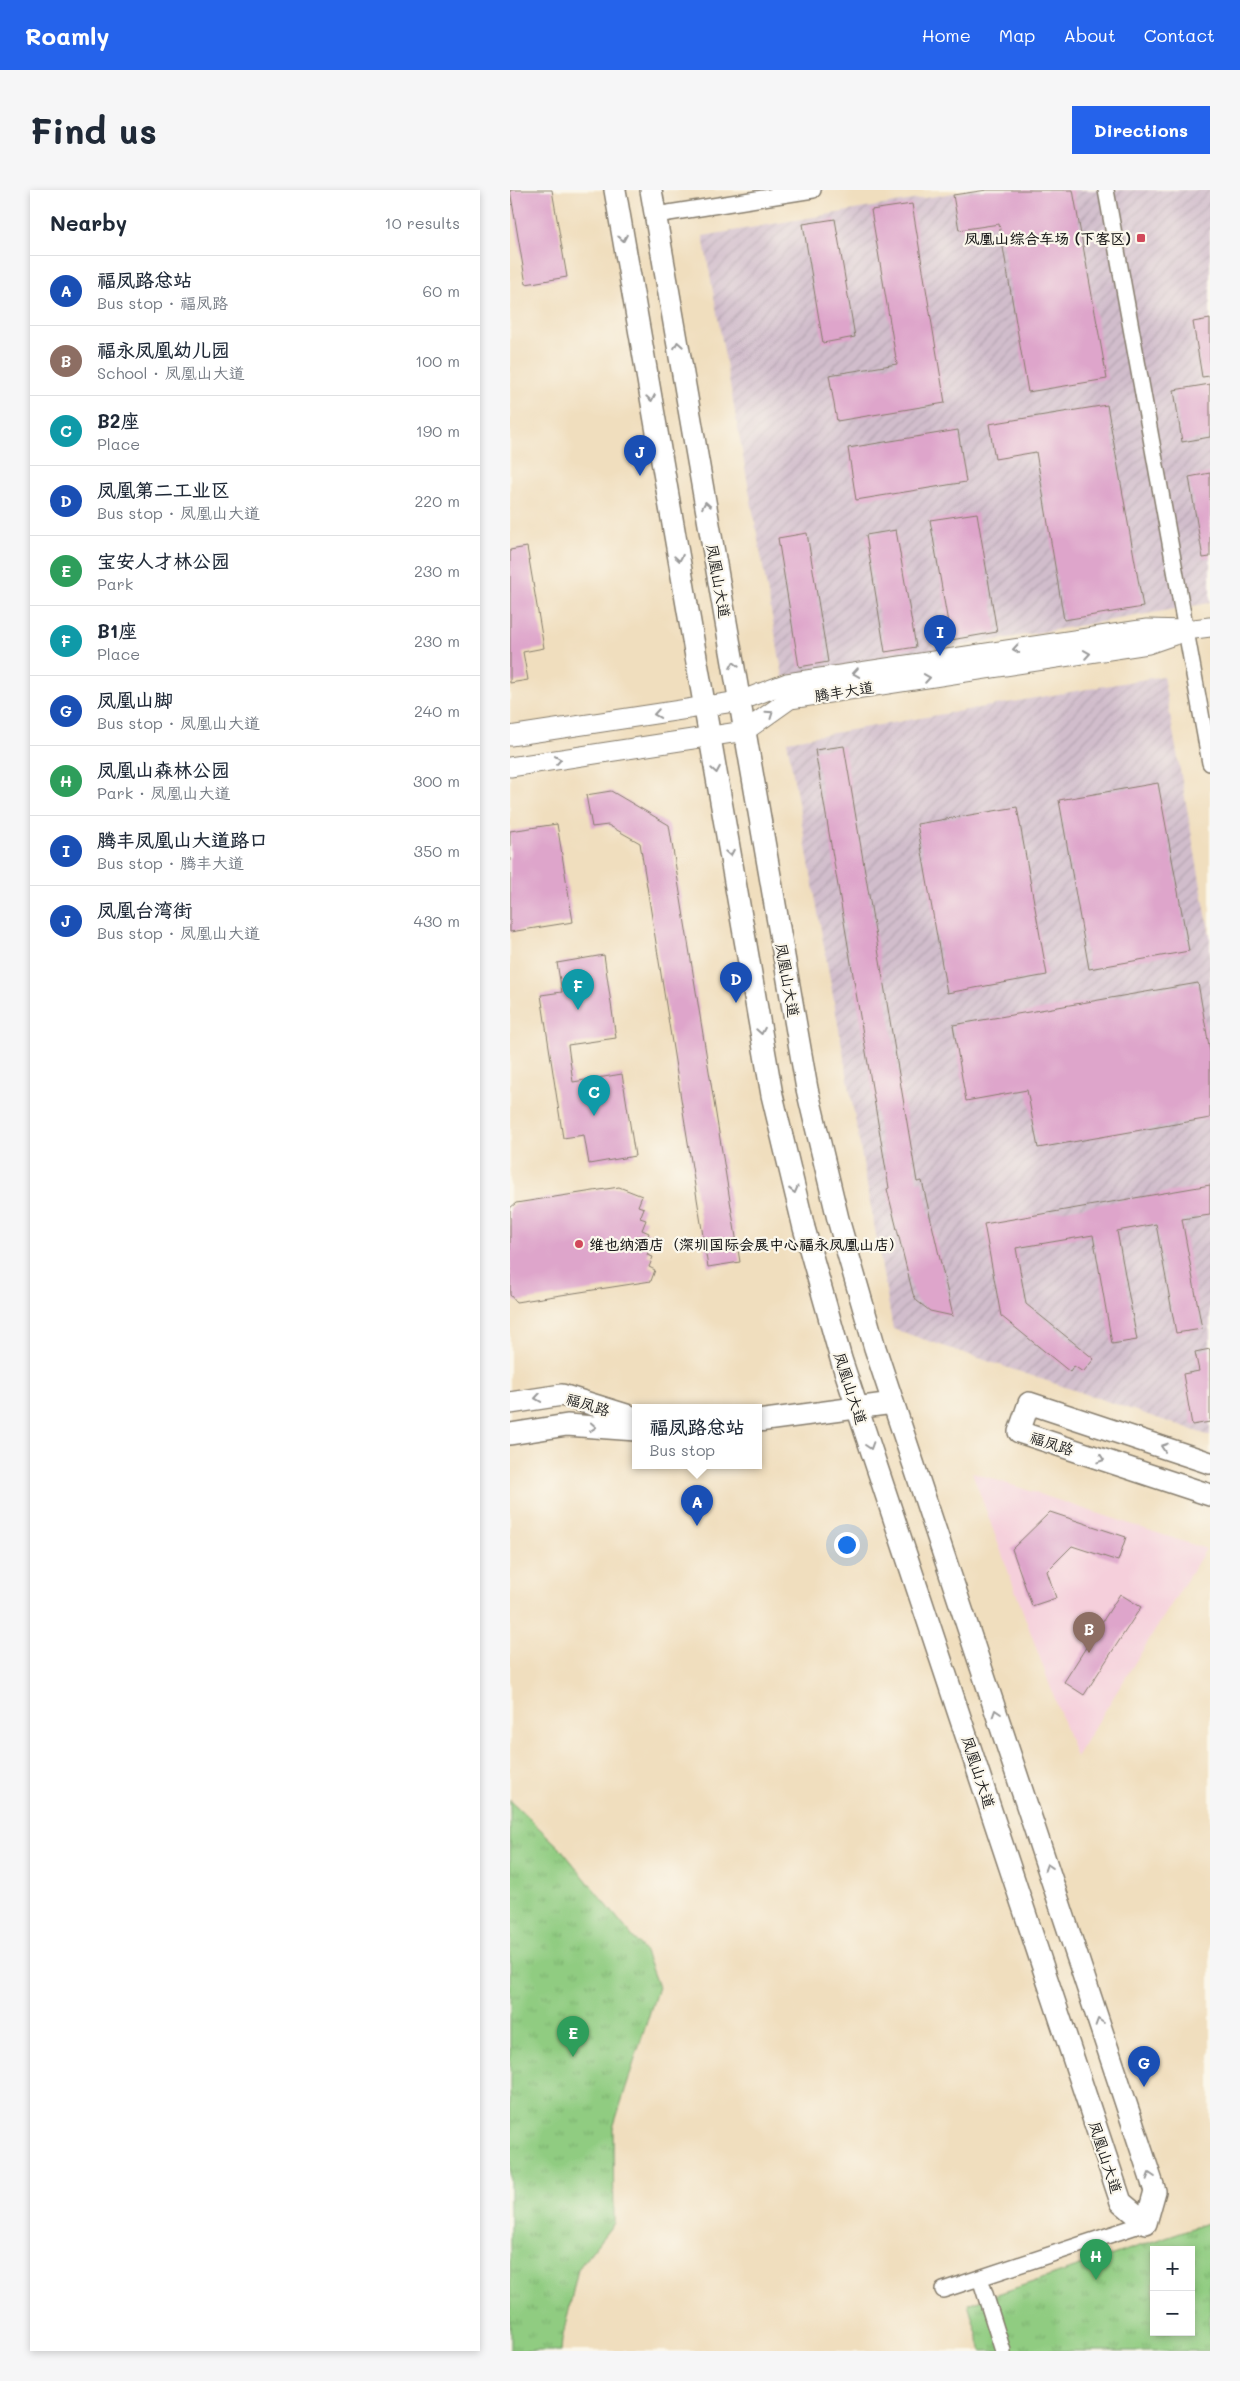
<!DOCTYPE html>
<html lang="en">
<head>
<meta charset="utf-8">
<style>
  :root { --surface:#fff; --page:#f6f6f7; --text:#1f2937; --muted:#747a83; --line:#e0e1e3; --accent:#2563eb }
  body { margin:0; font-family:Mali,"LXGW WenKai TC",sans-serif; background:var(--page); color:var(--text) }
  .controls { position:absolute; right:15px; bottom:15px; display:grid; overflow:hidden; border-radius:0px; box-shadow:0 2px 8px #0003 }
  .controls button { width:45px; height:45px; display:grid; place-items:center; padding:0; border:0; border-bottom:1px solid var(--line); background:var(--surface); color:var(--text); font:25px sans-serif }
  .you { position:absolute; left:336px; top:1354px; width:18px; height:18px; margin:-12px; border:4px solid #fff; border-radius:50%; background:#1a73e8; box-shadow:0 0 0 8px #1a73e833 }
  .badge { display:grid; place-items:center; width:32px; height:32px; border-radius:50%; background:var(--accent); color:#fff; font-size:16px; font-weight:700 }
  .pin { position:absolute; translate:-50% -41px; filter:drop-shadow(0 1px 2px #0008) }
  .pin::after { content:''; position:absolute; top:26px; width:18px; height:15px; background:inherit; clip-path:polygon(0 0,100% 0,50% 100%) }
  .popup { position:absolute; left:122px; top:1214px; width:130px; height:65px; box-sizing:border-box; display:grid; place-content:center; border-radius:0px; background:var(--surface); filter:drop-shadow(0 1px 4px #0005); font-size:16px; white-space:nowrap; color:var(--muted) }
  .popup b { font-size:19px; color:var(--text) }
  .popup::after { content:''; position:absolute; left:50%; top:100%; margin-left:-10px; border:10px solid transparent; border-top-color:var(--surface) }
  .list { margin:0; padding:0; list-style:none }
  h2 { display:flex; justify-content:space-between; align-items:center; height:65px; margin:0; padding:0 20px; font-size:21px }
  h2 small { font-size:16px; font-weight:400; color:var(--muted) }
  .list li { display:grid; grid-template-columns:32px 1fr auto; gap:15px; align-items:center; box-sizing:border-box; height:70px; padding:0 20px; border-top:1px solid var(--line) }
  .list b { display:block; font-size:19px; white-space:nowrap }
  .list p { margin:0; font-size:16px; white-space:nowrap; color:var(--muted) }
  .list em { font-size:16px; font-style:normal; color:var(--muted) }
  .map { position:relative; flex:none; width:700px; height:2161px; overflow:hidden; border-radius:0px }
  header { display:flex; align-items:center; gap:30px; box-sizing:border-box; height:70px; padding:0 25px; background:var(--accent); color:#fff }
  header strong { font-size:24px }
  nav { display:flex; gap:28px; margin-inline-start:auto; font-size:18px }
  .intro { display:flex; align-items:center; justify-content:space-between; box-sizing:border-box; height:120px; padding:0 30px }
  h1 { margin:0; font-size:35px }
  .button { padding:12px 22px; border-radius:0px; background:var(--accent); color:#fff; font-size:18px; font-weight:700 }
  main { display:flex; gap:30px; padding:0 30px }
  aside { flex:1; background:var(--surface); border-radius:0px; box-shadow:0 2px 8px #0003 }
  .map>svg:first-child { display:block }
  .built { fill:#f5cfdb }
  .industrial { fill:url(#industrial-furrows) }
  .grass { fill:url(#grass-tufts); stroke:#56744e; fill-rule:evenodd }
  .building { fill:#dea5cb }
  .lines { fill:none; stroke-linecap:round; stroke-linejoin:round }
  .minor-casing { stroke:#867d6d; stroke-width:18 }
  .tertiary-casing { stroke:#867d6d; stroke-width:21 }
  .secondary-casing { stroke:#867d6d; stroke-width:24 }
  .minor { stroke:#fff; stroke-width:15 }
  .tertiary { stroke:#fff; stroke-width:19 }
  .secondary { stroke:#fff; stroke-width:21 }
  .oneway { stroke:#999 }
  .poi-dot { fill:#d1495b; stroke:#fbf7ec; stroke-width:2 }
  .labels { text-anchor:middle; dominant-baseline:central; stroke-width:4.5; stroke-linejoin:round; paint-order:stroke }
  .poi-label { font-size:15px; font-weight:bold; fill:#1c1c1c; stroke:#fbf7ec; text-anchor:end }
  .street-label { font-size:15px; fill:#1c1c1c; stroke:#fbf7ec }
</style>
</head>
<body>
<header>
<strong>Roamly</strong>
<nav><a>Home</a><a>Map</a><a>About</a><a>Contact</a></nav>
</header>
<div class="intro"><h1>Find us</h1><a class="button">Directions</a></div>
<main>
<aside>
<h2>Nearby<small>10 results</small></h2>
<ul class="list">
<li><span class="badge" style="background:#1a4fb4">A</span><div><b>福凤路总站</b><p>Bus stop · 福凤路</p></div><em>60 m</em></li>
<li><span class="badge" style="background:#8d6e63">B</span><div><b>福永凤凰幼儿园</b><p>School · 凤凰山大道</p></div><em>100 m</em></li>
<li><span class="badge" style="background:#0f9aa8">C</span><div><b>B2座</b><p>Place</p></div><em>190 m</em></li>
<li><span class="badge" style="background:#1a4fb4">D</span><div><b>凤凰第二工业区</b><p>Bus stop · 凤凰山大道</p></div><em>220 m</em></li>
<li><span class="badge" style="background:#2e9e5b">E</span><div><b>宝安人才林公园</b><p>Park</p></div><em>230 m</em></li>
<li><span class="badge" style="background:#0f9aa8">F</span><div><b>B1座</b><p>Place</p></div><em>230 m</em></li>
<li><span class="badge" style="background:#1a4fb4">G</span><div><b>凤凰山脚</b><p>Bus stop · 凤凰山大道</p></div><em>240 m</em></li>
<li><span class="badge" style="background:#2e9e5b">H</span><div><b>凤凰山森林公园</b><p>Park · 凤凰山大道</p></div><em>300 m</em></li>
<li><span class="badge" style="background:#1a4fb4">I</span><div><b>腾丰凤凰山大道路口</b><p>Bus stop · 腾丰大道</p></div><em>350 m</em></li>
<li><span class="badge" style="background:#1a4fb4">J</span><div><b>凤凰台湾街</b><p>Bus stop · 凤凰山大道</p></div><em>430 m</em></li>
</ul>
</aside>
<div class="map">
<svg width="700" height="2161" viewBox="0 0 700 2161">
  <defs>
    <pattern id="industrial-furrows" width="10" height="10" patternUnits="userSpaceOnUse" patternTransform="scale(1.25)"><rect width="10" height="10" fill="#d1bdcc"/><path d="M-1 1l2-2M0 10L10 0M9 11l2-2" fill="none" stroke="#b3a2af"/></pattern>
    <pattern id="grass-tufts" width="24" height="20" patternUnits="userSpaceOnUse" patternTransform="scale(1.25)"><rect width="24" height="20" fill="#90cc81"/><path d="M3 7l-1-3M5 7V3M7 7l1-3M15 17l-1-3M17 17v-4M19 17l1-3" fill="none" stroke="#7caf6f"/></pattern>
  </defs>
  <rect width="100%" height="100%" fill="#fbf7ec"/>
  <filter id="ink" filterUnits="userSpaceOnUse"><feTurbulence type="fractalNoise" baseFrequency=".02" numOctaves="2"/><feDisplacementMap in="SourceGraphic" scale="10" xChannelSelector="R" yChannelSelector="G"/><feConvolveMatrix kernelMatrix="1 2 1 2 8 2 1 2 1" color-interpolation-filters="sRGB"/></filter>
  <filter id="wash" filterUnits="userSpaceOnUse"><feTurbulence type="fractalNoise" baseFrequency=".0096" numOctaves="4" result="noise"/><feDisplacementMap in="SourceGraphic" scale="20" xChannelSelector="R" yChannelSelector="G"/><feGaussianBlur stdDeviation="1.12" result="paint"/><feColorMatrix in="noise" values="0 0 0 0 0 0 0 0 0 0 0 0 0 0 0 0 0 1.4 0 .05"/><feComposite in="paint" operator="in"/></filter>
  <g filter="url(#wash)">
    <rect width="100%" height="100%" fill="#f0debe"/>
    <path class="built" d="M 462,1282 L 696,1359 L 566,1567 Z"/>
    <path class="industrial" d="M 461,0 L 700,0 L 700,413 L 273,487 L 193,46 Z
      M 653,486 L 700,746 L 700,1246 L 383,1139 L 277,551 Z"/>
    <path class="grass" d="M 0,1610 L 51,1659 L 135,1762 L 148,1797 L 103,1938 L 104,2033 L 68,2079 L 52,2150 L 51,2161 L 0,2161 Z
      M 700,2032 L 700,2161 L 472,2161 L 458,2114 ZM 644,2060 L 681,2060 L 681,2142 L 644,2142 Z"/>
    <g id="blocks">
      <path class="building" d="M 0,0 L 42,0 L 57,87 L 16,94 Z
        M 477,0 L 563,0 L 597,189 L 518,202 L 489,34 L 449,40 L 443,5 Z
        M 402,14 L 435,213 L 327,231 L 319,185 L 387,174 L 361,20 Z
        M 325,29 L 345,147 L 313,153 L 293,34 Z
        M 700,129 L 700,186 L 692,187 L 683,132 Z
        M 700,194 L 700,247 L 672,252 L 664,200 Z
        M 597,215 L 633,417 L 554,430 L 526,262 L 485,269 L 479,234 Z
        M 448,240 L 456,292 L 346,310 L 338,258 Z
        M 700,283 L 700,367 L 693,368 L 679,287 Z
        M 467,323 L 487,442 L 441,450 L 420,330 Z
        M 386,340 L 406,457 L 375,462 L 356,345 Z
        M 297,343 L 318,472 L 289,477 L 268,348 Z
        M 17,357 L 34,458 L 13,462 L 18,490 L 0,493 L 0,360 Z
        M 334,556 L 407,992 L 412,991 L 443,1126 L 420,1121 L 407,1111 L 403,1104 L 377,999 L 379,998 L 305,560 Z
        M 648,593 L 679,761 L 579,779 L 549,610 Z
        M 101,601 L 159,635 L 230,1072 L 198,1077 L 130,653 L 98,635 L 82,637 L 76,605 Z
        M 507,617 L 537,785 L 437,803 L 407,634 Z
        M 47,634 L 63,732 L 0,742 L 0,641 Z
        M 94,765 L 106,848 L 58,855 L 63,892 L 112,884 L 125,966 L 79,974 L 74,945 L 53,948 L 31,805 L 52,802 L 47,773 Z
        M 688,793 L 700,862 L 700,928 L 528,958 L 517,900 L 456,911 L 443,835 Z
        M 700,995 L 700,1025 L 672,1029 L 692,1139 L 666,1143 L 646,1034 L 607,1041 L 627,1150 L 602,1154 L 583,1045 L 506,1058 L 516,1114 L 584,1169 L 573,1182 L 564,1176 L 560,1182 L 491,1126 L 474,1034 Z
        M 109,997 L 132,1006 L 128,1016 L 134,1018 L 130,1028 L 136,1030 L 132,1040 L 139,1043 L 135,1053 L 141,1055 L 137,1065 L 143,1067 L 139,1077 L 145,1080 L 141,1091 L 6,1112 L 0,1105 L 0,1018 L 6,1013 Z
        M 700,1159 L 700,1232 L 682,1235 L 673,1184 L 689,1181 L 685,1162 Z
        M 540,1322 L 616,1347 L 608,1371 L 562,1356 L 537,1381 L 546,1408 L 522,1416 L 502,1359 Z
        M 610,1404 L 631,1417 L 574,1505 L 554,1492 Z"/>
    </g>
  </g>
  <g filter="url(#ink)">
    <use href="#blocks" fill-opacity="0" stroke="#867d6d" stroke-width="1"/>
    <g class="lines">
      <defs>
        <path id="minor" d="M 596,0 L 700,573
          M 146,25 L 303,0
          M 470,2088 L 493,2161
          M 433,2100 L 636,2033"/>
        <path id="tertiary" d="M 0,546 L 230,511 L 277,493 L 637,439 L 676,440 L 700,437
          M 0,577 L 235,541 L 280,509 L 638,454 L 667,444"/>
        <path id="secondary" d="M 105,0 L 262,905 L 294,1038 L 331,1169 L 611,2012 L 636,2033 L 645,2001 L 365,1158 L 328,1029 L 297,899 L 141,0
          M 0,1213 L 52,1205 L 126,1228
          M 248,1231 L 383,1213
          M 0,1244 L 57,1235 L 126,1240
          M 700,1273 L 519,1213 L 509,1242 L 700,1305"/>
      </defs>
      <use href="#minor" class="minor-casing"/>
      <use href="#tertiary" class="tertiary-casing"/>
      <use href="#secondary" class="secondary-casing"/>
      <use href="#minor" class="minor"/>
      <use href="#tertiary" class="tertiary"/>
      <use href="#secondary" class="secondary"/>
    </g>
    <defs><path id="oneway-chevron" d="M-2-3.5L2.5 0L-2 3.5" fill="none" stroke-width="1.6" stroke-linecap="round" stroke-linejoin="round" transform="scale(1.25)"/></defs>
    <g class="oneway">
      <use href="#oneway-chevron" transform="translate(113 48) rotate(80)"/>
      <use href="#oneway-chevron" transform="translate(168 155) rotate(-100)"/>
      <use href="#oneway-chevron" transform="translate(141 208) rotate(80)"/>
      <use href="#oneway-chevron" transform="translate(196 315) rotate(-100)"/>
      <use href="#oneway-chevron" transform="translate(169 368) rotate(80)"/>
      <use href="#oneway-chevron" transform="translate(506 459) rotate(171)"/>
      <use href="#oneway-chevron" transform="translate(577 464) rotate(-9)"/>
      <use href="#oneway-chevron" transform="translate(224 475) rotate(-100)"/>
      <use href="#oneway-chevron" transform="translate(346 483) rotate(171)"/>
      <use href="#oneway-chevron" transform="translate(417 488) rotate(-9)"/>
      <use href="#oneway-chevron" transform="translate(147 524) rotate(171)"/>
      <use href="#oneway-chevron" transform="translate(260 524) rotate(-35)"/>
      <use href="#oneway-chevron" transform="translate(48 570) rotate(-8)"/>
      <use href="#oneway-chevron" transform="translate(206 580) rotate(80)"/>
      <use href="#oneway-chevron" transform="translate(220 663) rotate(80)"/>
      <use href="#oneway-chevron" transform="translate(251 841) rotate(80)"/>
      <use href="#oneway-chevron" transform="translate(284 1000) rotate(76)"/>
      <use href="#oneway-chevron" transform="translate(28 1208) rotate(171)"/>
      <use href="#oneway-chevron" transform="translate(83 1237) rotate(4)"/>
      <use href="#oneway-chevron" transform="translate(360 1256) rotate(72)"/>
      <use href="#oneway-chevron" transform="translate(654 1257) rotate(-162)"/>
      <use href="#oneway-chevron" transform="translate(591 1269) rotate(18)"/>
      <use href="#oneway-chevron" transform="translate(486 1523) rotate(-108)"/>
      <use href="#oneway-chevron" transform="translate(538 1677) rotate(-108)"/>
      <use href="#oneway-chevron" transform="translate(589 1832) rotate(-108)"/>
      <use href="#oneway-chevron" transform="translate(640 1986) rotate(-108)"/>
    </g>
  </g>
  <g class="poi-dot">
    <rect x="626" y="43" width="10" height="10" rx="2.5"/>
    <circle cx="69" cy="1054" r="5"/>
  </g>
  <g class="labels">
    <g class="poi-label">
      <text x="621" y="48">凤凰山综合车场 (下客区)</text>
      <text x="79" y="1054" text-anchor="start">维也纳酒店（深圳国际会展中心福永凤凰山店）</text>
    </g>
    <g class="street-label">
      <text transform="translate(209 391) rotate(80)">凤凰山大道</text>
      <text transform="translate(334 501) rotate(-9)">腾丰大道</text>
      <text transform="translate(278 790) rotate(80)">凤凰山大道</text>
      <text transform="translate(341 1198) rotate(72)">凤凰山大道</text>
      <text transform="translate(78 1214) rotate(17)">福凤路</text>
      <text transform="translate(542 1253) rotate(18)">福凤路</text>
      <text transform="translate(469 1582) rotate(72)">凤凰山大道</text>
      <text transform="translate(596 1967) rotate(72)">凤凰山大道</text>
    </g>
  </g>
</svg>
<div class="controls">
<button>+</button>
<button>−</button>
</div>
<div class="you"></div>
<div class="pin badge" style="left:187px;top:1336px;background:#1a4fb4">A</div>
<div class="popup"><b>福凤路总站</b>Bus stop</div>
<div class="pin badge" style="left:579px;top:1463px;background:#8d6e63">B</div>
<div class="pin badge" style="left:84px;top:926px;background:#0f9aa8">C</div>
<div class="pin badge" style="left:226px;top:813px;background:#1a4fb4">D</div>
<div class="pin badge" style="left:63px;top:1867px;background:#2e9e5b">E</div>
<div class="pin badge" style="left:68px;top:820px;background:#0f9aa8">F</div>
<div class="pin badge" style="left:634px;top:1897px;background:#1a4fb4">G</div>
<div class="pin badge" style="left:586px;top:2090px;background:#2e9e5b">H</div>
<div class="pin badge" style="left:430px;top:466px;background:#1a4fb4">I</div>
<div class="pin badge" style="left:130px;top:286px;background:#1a4fb4">J</div>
</div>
</main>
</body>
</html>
